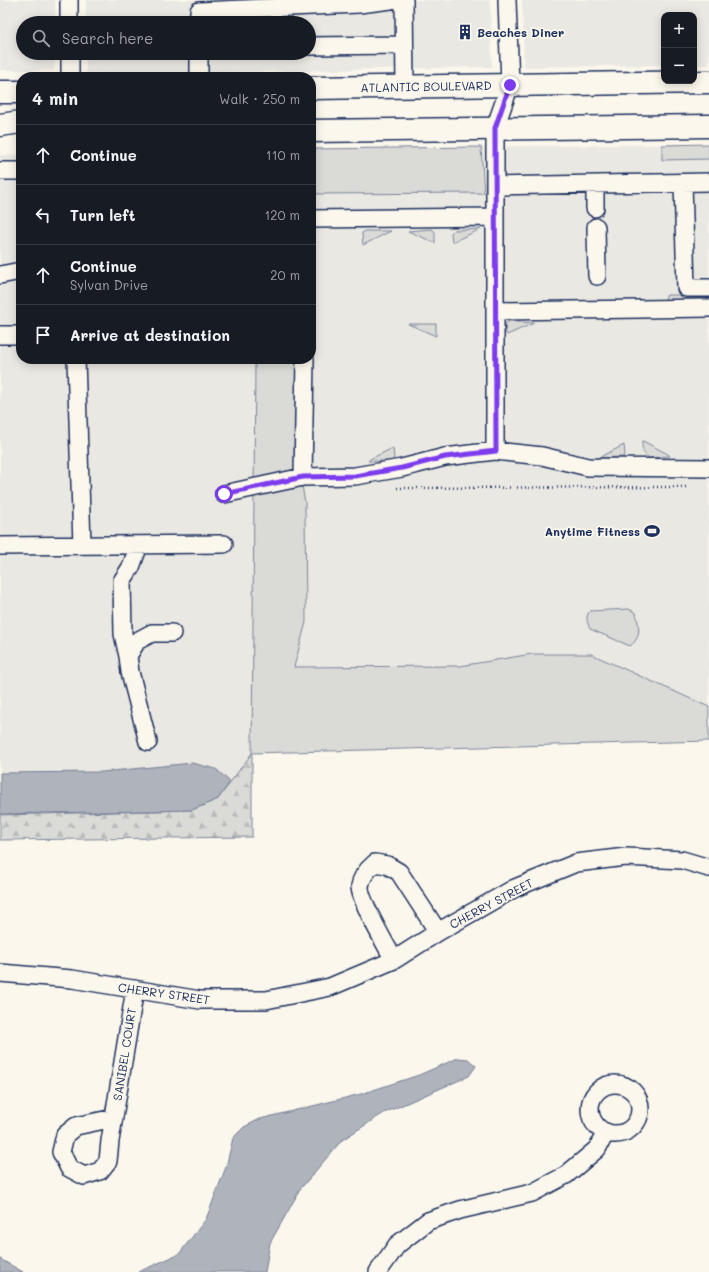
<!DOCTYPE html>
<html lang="en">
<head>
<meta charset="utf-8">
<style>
  :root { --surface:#171b24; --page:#20242c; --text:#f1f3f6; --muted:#9ea1a6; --line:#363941 }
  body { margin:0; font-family:Mali,sans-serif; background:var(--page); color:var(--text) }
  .controls { position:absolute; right:12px; top:12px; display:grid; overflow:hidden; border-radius:8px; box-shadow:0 2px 10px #0003 }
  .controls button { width:36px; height:36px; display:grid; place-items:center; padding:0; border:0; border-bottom:1px solid var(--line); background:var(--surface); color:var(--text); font:20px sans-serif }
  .stop { position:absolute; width:12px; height:12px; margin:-9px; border:3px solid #7c3aed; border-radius:50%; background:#fff }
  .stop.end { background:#7c3aed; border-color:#fff; box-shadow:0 1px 4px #0008 }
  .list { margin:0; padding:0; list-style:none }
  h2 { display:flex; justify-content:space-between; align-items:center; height:52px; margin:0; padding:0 16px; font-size:17px }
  h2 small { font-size:13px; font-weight:400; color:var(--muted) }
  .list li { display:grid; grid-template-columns:26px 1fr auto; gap:12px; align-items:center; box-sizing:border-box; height:60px; padding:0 16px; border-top:1px solid var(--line) }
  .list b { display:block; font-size:15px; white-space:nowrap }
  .list p { margin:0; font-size:13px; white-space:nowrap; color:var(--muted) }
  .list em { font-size:13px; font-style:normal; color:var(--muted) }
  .icon { flex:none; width:22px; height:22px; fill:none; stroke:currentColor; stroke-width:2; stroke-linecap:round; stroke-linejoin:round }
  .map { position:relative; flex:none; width:709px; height:1272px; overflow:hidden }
  .search { position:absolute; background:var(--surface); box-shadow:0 2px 10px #0003; left:16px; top:16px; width:300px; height:44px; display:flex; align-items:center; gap:10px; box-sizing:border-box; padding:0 14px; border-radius:22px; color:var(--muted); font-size:15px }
  .panel { position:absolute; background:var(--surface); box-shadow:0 2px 10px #0003; left:16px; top:72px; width:300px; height:292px; border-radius:16px }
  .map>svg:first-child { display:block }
  .built { fill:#eae8e2 }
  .grass { fill:#dadad7; stroke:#7a849a }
  .forest { fill:url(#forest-firs); stroke:#7a849a }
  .water { fill:#afb3bb; stroke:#747e96 }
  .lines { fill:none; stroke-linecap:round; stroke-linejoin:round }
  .minor-casing { stroke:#1b2f5e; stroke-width:20 }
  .highway-casing { stroke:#1b2f5e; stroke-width:25 }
  .path { stroke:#1b2f5e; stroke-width:2.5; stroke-dasharray:1 3; stroke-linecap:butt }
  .minor { stroke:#fbf7ec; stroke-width:17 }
  .highway { stroke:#fbf7ec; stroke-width:22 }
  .route { stroke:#7c3aed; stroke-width:5 }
  .labels { text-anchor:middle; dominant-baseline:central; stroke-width:3.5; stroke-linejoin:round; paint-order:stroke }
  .poi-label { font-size:12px; font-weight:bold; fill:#1b2f5e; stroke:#fbf7ec; text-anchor:start }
  .street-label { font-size:12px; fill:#1b2f5e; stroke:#fbf7ec }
</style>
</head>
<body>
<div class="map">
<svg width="709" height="1272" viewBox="0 0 709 1272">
  <defs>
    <pattern id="forest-firs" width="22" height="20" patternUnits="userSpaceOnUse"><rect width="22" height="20" fill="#dadad7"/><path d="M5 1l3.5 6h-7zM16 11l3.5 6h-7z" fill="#babbbb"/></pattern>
  </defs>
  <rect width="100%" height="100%" fill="#fbf7ec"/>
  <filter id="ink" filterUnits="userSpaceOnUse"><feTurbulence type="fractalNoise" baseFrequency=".025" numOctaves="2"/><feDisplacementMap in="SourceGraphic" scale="8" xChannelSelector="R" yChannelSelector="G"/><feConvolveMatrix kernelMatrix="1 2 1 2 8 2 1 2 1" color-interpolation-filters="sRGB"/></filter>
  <g filter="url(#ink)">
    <path class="built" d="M 0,0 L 55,0 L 55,23 L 23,23 L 23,53 L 55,53 L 54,70 L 0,70 Z
      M 86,0 L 490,0 L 492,67 L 175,73 L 86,73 L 86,53 L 309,53 L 309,23 L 86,23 Z
      M 522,0 L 709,0 L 709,65 L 694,65 L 694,15 L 664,15 L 664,65 L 524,67 Z
      M 709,144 L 709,736 L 252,753 L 252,837 L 0,840 L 0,155 L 21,155 L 21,359 L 311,359 L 311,149 Z"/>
    <path class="grass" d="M 709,144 L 709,159 L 662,160 L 662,145 Z
      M 481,147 L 484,193 L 311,194 L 311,149 Z
      M 432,229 L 435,232 L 435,243 L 408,231 Z
      M 481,229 L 452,242 L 451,233 L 454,230 Z
      M 365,231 L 391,231 L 363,245 L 362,233 Z
      M 667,295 L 709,295 L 709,301 L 667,301 L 665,298 Z
      M 508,321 L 534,323 L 507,335 L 506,334 L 505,325 Z
      M 408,324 L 436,324 L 436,336 Z
      M 255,359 L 296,359 L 298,462 L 305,503 L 306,622 L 294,667 L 460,666 L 532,654 L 591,654 L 709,707 L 709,741 L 252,753 Z
      M 642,441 L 643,441 L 668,454 L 670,456 L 649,458 C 642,453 642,449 642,441 Z
      M 624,445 L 625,455 L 623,457 L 598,458 Z
      M 393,448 L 394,458 L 392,461 L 368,461 L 370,459 Z
      M 629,609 L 636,613 C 639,626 642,637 630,646 L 590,629 C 587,622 585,616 590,611 Z"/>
    <path class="forest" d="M 252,753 L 252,837 L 0,840 L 0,815 L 192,810 L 218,799 Z"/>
    <path class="water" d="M 192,763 L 216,769 L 230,782 L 218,799 L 192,810 L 0,814 L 0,773 L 102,772 Z
      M 458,1058 L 468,1059 L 476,1066 L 469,1076 L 384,1113 L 342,1140 L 301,1188 L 270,1243 L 265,1272 L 138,1272 L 179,1254 L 206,1219 L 226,1167 L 233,1138 L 244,1127 L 260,1119 L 361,1094 L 419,1075 Z
      M 0,1259 L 23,1272 L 0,1272 Z"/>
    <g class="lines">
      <defs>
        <path id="minor" d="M 69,0 L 69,23
          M 404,0 L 405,86
          M 199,23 L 199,11 L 359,4 L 391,0
          M 309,46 L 404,45
          M 70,53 L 70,77
          M 199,77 L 199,53
          M 0,171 L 21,171
          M 683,183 L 686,288 L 709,288
          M 595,185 L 595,208
          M 495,186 L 709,182
          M 311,219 L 495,217
          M 596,227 L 597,276
          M 0,275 L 21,271
          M 495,311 L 709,308
          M 0,335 L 21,335
          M 76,359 L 82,545
          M 495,451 L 495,128 L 510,85 L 507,0
          M 303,477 L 305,359
          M 224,494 L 303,477 L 355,476 L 402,468 L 445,457 L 495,451 L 542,456 L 588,467 L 709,468
          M 0,546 L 224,544
          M 128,656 L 123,634 L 122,581 L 131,567 L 139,545
          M 148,742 L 130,672 L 128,656 L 137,641 L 152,633 L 172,633
          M 394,960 C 387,947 359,899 360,886 C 361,877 368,869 375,863 L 387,865 L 399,872 L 438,932
          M 0,973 L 72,979 L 200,1000 L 266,1000 L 330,987 L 394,960 L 438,932 L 515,888 L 576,863 L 626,857 L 682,860 L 709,868
          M590 1109a25 25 0 1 1 50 0a25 25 0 1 1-50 0Z
          M 114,1118 L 76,1126 L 65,1135 L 61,1152 L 69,1168 L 84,1176 L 100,1171 L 108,1161 L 110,1141 L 135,989
          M 378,1272 L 397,1245 L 428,1221 L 460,1210 L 532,1193 L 566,1175 L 597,1149 L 606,1132"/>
        <path id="highway" d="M 311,88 L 709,82
          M 0,92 L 21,92
          M 0,125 L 21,122
          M 311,131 L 709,126"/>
      </defs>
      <use href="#minor" class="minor-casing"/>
      <use href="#highway" class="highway-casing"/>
      <path class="path" d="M 397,488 L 688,487"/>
      <use href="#minor" class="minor"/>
      <use href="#highway" class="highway"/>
    </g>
  </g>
  <g class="lines" filter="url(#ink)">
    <path class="route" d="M 224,494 L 303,477 L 355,476 L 402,468 L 445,457 L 496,451 L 495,128 L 510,85"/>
  </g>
  <defs>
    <symbol id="building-bare" viewBox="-9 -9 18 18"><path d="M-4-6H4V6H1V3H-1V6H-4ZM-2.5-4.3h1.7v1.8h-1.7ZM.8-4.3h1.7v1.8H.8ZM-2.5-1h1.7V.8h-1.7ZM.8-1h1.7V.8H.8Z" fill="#1b2f5e" stroke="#fbf7ec" stroke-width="2.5" paint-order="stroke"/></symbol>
    <symbol id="stadium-bare" viewBox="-9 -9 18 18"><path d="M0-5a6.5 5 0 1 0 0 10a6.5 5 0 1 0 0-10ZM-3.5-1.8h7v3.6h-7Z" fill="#1b2f5e" stroke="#fbf7ec" stroke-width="2.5" paint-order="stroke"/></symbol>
  </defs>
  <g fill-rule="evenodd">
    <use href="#building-bare" x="454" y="21" width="22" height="22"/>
    <use href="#stadium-bare" x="641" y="520" width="22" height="22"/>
  </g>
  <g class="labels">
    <g class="poi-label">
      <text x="477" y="32">Beaches Diner</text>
      <text x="640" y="531" text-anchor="end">Anytime Fitness</text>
    </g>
    <g class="street-label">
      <text transform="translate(426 86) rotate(-1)">ATLANTIC BOULEVARD</text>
      <text transform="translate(491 903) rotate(-28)">CHERRY STREET</text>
      <text transform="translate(164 993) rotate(8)">CHERRY STREET</text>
      <text transform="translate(124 1054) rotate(-81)">SANIBEL COURT</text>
    </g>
  </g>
</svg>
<div class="controls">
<button>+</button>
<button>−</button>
</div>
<div class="stop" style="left:224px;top:494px"></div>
<div class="stop end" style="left:510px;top:85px"></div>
<div class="search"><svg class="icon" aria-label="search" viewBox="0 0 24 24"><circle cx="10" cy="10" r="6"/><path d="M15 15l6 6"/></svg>Search here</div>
<section class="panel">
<h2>4 min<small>Walk · 250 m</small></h2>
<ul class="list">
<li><svg class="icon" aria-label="ahead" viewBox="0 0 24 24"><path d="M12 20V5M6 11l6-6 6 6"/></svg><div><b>Continue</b></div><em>110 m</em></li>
<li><svg class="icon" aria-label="left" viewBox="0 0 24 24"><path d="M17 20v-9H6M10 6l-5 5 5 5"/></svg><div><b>Turn left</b></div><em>120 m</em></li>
<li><svg class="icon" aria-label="ahead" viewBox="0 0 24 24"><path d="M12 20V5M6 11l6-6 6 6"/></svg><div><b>Continue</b><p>Sylvan Drive</p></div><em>20 m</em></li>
<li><svg class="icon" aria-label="arrive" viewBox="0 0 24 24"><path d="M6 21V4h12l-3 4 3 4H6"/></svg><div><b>Arrive at destination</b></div></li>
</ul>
</section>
</div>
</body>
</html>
